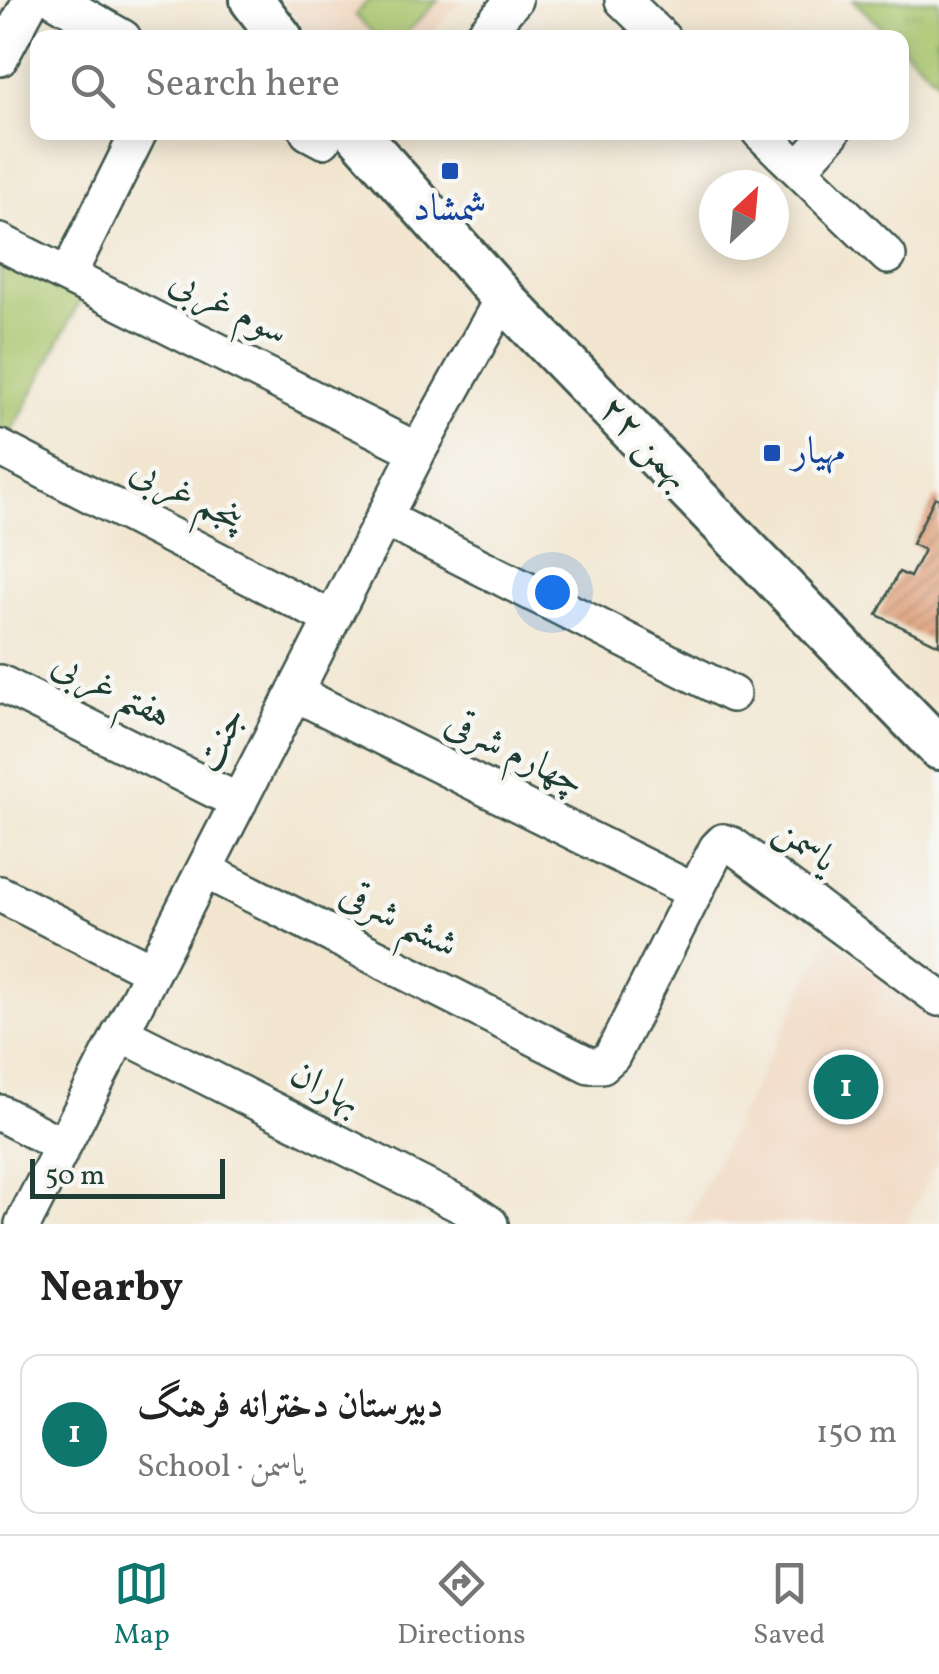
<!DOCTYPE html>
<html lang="en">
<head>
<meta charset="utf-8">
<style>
  :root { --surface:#fff; --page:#f2f2f2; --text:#222; --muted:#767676; --line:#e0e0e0; --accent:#0f766e }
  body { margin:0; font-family:Vollkorn,Amiri,serif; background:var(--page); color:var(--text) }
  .compass { position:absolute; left:699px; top:170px; width:90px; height:90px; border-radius:50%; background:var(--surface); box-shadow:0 5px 25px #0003; rotate:26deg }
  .scale { position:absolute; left:30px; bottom:25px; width:195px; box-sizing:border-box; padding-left:10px; border:5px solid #1f3d34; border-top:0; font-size:28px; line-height:35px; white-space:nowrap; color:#1f3d34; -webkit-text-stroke:8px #f6f6f2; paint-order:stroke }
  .you { position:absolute; left:552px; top:592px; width:35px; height:35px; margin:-25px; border:8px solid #fff; border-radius:50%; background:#1a73e8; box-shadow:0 0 0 15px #1a73e833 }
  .badge { display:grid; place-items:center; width:65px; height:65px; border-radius:50%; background:var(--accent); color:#fff; font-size:32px; font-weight:700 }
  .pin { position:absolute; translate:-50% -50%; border:5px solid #fff; box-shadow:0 2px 10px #0006 }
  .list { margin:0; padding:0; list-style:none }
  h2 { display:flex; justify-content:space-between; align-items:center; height:130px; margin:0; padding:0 40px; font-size:42px }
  h2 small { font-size:32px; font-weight:400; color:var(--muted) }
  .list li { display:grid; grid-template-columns:65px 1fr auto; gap:30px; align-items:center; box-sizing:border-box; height:160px; margin:0 20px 20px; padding:0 20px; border:2px solid var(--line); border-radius:20px }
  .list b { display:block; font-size:38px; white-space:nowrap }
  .list p { margin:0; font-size:32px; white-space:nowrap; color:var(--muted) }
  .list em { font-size:32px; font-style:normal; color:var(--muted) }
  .icon { flex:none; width:55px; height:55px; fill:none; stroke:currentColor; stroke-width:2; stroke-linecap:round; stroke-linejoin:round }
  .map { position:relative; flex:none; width:939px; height:1224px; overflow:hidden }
  .search { position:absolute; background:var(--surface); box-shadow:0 5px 25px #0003; left:30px; right:30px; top:30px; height:110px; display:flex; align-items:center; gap:25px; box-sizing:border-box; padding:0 35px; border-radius:20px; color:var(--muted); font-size:38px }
  .sheet { height:310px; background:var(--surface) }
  nav { display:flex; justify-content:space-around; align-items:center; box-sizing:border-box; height:140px; border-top:2px solid var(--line); background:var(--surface); font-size:28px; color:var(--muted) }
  nav a { display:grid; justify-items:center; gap:5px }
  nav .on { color:var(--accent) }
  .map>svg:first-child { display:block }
  .built { fill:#f1d5bd }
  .grass { fill:url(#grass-tufts); stroke:#648150; stroke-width:2.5 }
  .park { fill:#a8c56c; stroke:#648150; stroke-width:2.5 }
  .building { fill:url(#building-hatch) }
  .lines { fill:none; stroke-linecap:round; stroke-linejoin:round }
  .minor-casing { stroke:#3f564b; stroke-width:40 }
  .major-casing { stroke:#3f564b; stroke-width:48 }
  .minor { stroke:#fff; stroke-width:35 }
  .major { stroke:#fff; stroke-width:42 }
  .transit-dot { fill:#1a4fb4; stroke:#f6f6f2; stroke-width:4 }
  .labels { text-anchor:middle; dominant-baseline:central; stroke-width:9; stroke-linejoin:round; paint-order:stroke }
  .transit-label { font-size:38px; fill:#164399; stroke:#f6f6f2 }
  .street-label { font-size:38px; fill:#1f3d34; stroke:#f6f6f2 }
</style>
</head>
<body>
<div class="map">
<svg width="939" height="1224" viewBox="0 0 939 1224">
  <defs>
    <pattern id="grass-tufts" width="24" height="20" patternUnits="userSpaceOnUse" patternTransform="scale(2.5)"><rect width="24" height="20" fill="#a8c56c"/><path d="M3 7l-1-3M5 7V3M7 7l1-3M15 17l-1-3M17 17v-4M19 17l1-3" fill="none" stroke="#88a15a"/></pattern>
    <pattern id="building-hatch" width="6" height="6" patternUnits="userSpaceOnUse" patternTransform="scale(2.5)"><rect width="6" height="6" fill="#df9d77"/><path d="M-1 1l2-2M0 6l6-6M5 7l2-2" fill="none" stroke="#b48162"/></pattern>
  </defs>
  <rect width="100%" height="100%" fill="#f6f6f2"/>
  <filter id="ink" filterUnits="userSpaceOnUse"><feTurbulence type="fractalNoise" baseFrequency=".01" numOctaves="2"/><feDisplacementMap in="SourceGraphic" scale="20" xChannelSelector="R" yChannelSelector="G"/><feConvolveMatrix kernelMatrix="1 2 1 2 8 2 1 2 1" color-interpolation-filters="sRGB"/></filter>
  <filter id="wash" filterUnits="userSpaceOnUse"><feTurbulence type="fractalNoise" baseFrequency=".0048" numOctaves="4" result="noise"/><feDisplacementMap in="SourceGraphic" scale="40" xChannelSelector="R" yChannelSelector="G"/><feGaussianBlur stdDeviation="2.25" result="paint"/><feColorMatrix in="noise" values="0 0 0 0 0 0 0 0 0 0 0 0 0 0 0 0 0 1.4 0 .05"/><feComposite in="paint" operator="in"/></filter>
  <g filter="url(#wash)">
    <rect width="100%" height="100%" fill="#f2e6d0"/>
    <path class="built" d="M 282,0 L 461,0 L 428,38 L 312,37 Z
      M 829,938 L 939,1016 L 939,1158 L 906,1224 L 685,1224 Z"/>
    <path class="grass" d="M 853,0 L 939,0 L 939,82 L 902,47 L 902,38 L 892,37 Z"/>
    <path class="park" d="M 369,0 L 438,0 L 402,38 L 377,37 L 355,15 Z
      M 0,255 L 82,297 L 8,440 L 0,436 Z"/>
    <g id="blocks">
      <path class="building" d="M 935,497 L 939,499 L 939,645 L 877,615 L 899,572 L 910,577 L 924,550 L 912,544 Z"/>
    </g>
  </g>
  <g filter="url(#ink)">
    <use href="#blocks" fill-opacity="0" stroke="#3f564b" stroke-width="2.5"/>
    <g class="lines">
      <defs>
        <path id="minor" d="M 56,0 L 123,38
          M 623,0 L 662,38
          M 481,38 L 514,0
          M 0,58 L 31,0
          M 308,132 L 323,140
          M 760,132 L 888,256
          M 799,169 L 832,132
          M 0,242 L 418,451
          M 68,275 L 139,132
          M 0,448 L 332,619
          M 384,518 L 732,694
          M 0,683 L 239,802
          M 295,693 L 695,892
          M 204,870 L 589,1065 L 602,1065 L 612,1056 L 717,848 L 723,842 L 732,845 L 939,998
          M 0,894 L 152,971
          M 120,1033 L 465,1207 L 490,1224
          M 0,1113 L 63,1146
          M 23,1224 L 418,451 L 503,298"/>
        <path id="major" d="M 252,0 L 281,38
          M 356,132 L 503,298 L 939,748"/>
      </defs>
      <use href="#minor" class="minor-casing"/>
      <use href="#major" class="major-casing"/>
      <use href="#minor" class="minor"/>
      <use href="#major" class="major"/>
    </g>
  </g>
  <g class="transit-dot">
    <rect x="440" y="161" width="20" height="20" rx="5"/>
    <rect x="762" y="443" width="20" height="20" rx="5"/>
  </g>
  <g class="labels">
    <g class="transit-label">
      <text x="450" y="210">شمشاد</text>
      <text x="792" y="453" text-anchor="start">مهیار</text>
    </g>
    <g class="street-label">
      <text transform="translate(228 308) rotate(27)">سوم غربی</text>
      <text transform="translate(644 444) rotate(46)">۲۲ بهمن</text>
      <text transform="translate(186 496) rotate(27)">پنجم غربی</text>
      <text transform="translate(111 691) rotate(27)">هفتم غربی</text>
      <text transform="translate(222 740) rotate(-63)">جنت</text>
      <text transform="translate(514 754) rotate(26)">چهارم شرقی</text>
      <text transform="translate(805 846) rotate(37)">یاسمن</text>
      <text transform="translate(398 921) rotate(27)">ششم شرقی</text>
      <text transform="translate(325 1089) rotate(27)">بهاران</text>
    </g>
  </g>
</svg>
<svg class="compass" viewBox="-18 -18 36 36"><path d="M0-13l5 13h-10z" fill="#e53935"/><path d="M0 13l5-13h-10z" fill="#767676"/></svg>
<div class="scale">50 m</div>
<div class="you"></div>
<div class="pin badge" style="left:846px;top:1087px">1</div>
<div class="search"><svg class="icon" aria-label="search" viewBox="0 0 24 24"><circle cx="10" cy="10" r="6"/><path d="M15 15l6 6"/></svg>Search here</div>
</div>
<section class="sheet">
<h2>Nearby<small></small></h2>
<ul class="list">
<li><span class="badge">1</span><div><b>دبیرستان دخترانه فرهنگ</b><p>School · یاسمن</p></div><em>150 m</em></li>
</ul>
</section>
<nav>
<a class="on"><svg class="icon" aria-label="map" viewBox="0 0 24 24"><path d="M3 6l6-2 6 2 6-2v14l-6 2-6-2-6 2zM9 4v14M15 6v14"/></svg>Map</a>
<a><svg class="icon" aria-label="directions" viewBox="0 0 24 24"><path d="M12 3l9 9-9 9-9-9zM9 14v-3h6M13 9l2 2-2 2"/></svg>Directions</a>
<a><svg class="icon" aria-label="saved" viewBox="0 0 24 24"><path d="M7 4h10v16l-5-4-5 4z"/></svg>Saved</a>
</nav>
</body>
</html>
